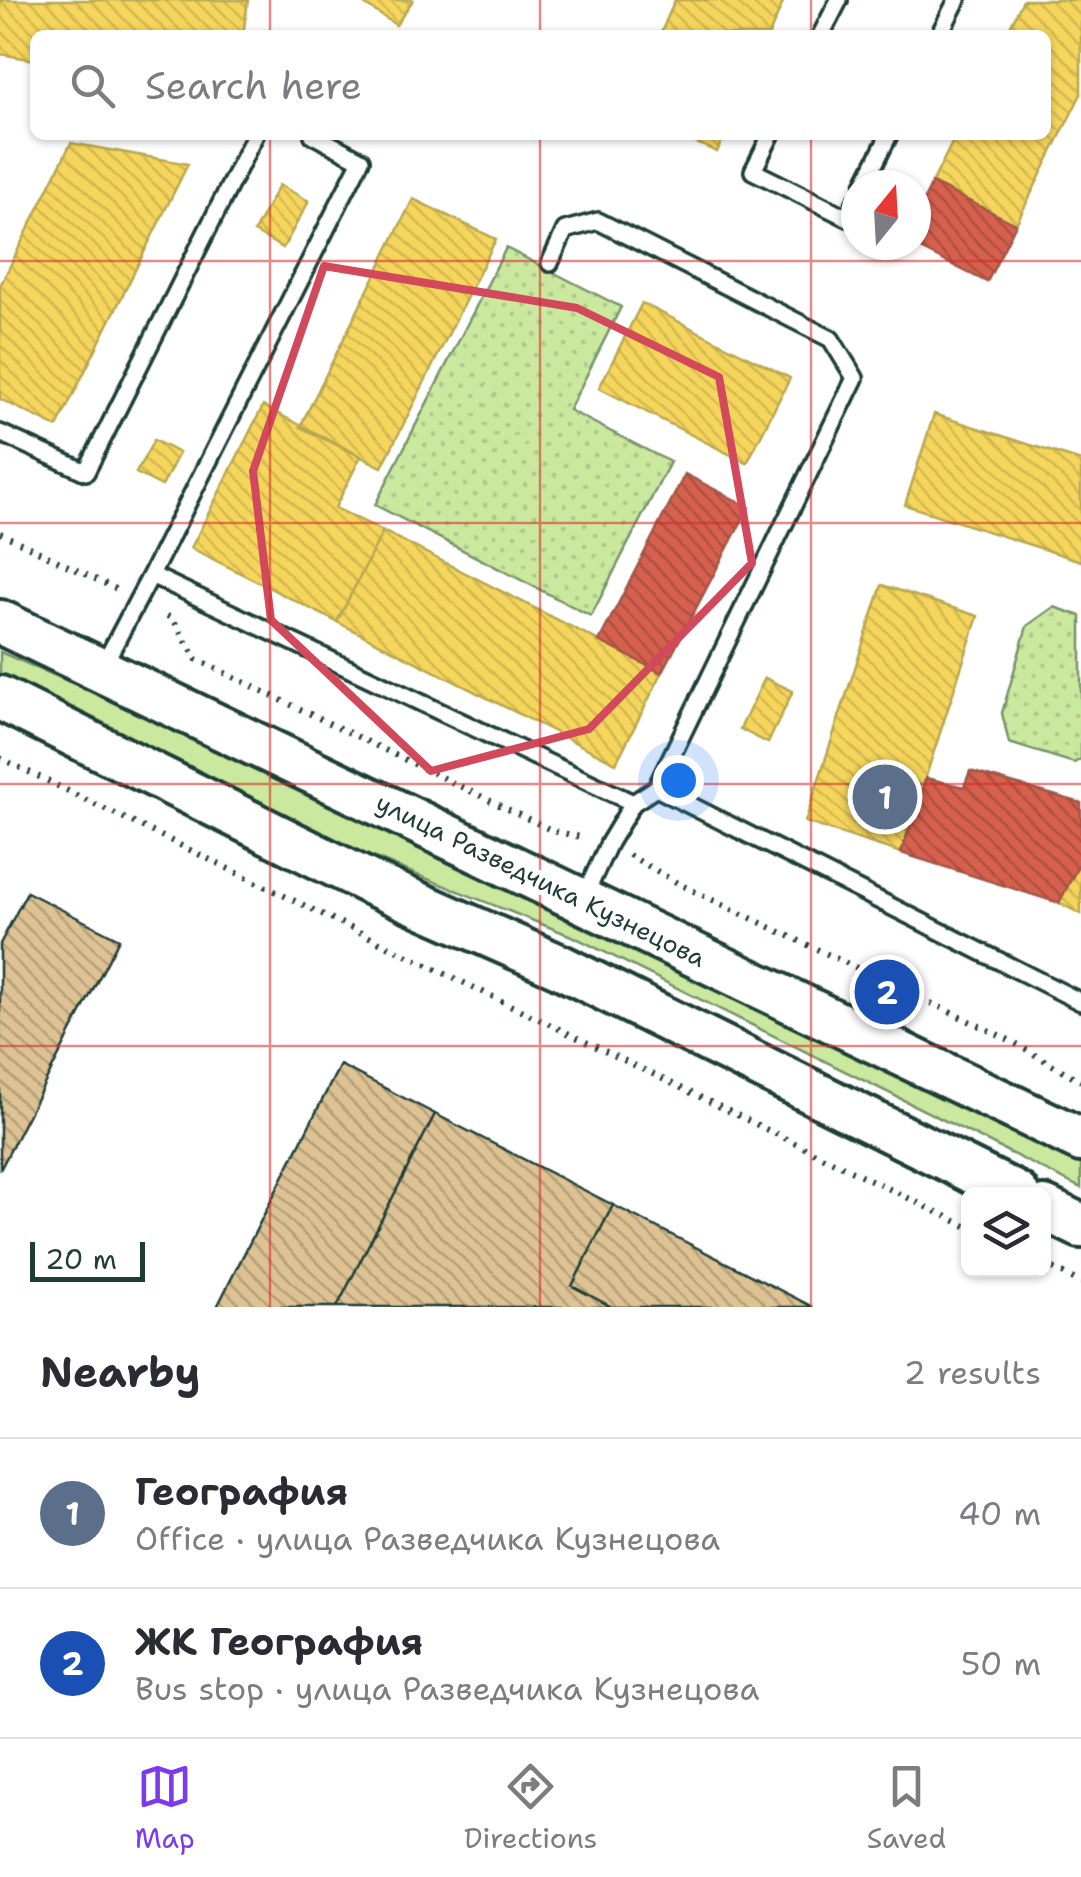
<!DOCTYPE html>
<html lang="en">
<head>
<meta charset="utf-8">
<style>
  :root { --surface:#fff; --page:#f7f7f7; --text:#2b2b33; --muted:#7c7c81; --line:#e1e1e2; --accent:#7c3aed }
  body { margin:0; font-family:"Shantell Sans",sans-serif; background:var(--page); color:var(--text) }
  .controls { position:absolute; right:30px; bottom:30px; display:grid; overflow:hidden; border-radius:15px; box-shadow:0 2px 8px #0004 }
  .controls button { width:90px; height:90px; display:grid; place-items:center; padding:0; border:0; border-bottom:2px solid var(--line); background:var(--surface); color:var(--text); font:50px sans-serif }
  .compass { position:absolute; left:841px; top:170px; width:90px; height:90px; border-radius:50%; background:var(--surface); box-shadow:0 2px 8px #0004; rotate:18deg }
  .scale { position:absolute; left:30px; bottom:25px; width:115px; box-sizing:border-box; padding-left:10px; border:5px solid #1f3d34; border-top:0; font-size:28px; line-height:35px; white-space:nowrap; color:#1f3d34; -webkit-text-stroke:8px #fff; paint-order:stroke }
  .you { position:absolute; left:678px; top:780px; width:35px; height:35px; margin:-25px; border:8px solid #fff; border-radius:50%; background:#1a73e8; box-shadow:0 0 0 15px #1a73e833 }
  .badge { display:grid; place-items:center; width:65px; height:65px; border-radius:50%; background:var(--accent); color:#fff; font-size:32px; font-weight:700 }
  .pin { position:absolute; translate:-50% -50%; border:5px solid #fff; box-shadow:0 2px 10px #0006 }
  .list { margin:0; padding:0; list-style:none }
  h2 { display:flex; justify-content:space-between; align-items:center; height:130px; margin:0; padding:0 40px; font-size:42px }
  h2 small { font-size:32px; font-weight:400; color:var(--muted) }
  .list li { display:grid; grid-template-columns:65px 1fr auto; gap:30px; align-items:center; box-sizing:border-box; height:150px; padding:0 40px; border-top:2px solid var(--line) }
  .list b { display:block; font-size:38px; white-space:nowrap }
  .list p { margin:0; font-size:32px; white-space:nowrap; color:var(--muted) }
  .list em { font-size:32px; font-style:normal; color:var(--muted) }
  .icon { flex:none; width:55px; height:55px; fill:none; stroke:currentColor; stroke-width:2; stroke-linecap:round; stroke-linejoin:round }
  .map { position:relative; flex:none; width:1081px; height:1307px; overflow:hidden }
  .search { position:absolute; background:var(--surface); box-shadow:0 2px 8px #0004; left:30px; right:30px; top:30px; height:110px; display:flex; align-items:center; gap:25px; box-sizing:border-box; padding:0 35px; border-radius:15px; color:var(--muted); font-size:38px }
  .sheet { height:430px; background:var(--surface) }
  nav { display:flex; justify-content:space-around; align-items:center; box-sizing:border-box; height:140px; border-top:2px solid var(--line); background:var(--surface); font-size:28px; color:var(--muted) }
  nav a { display:grid; justify-items:center; gap:5px }
  nav .on { color:var(--accent) }
  .map>svg:first-child { display:block }
  .grass { fill:#cbe89f; stroke:#75926a; stroke-width:2.5 }
  .park { fill:url(#park-dots); stroke:#75926a; stroke-width:2.5 }
  .homes { fill:url(#homes-back-hatch); stroke:#b6a750; stroke-width:2.5 }
  .shops { fill:url(#shops-back-hatch); stroke:#9f5646; stroke-width:2.5 }
  .building { fill:url(#building-back-hatch); stroke:#1f3d34; stroke-width:2.5 }
  .lines { fill:none; stroke-linecap:round; stroke-linejoin:round }
  .service-casing { stroke:#1f3d34; stroke-width:22 }
  .secondary-casing { stroke:#1f3d34; stroke-width:50 }
  .path { stroke:#1f3d34; stroke-width:6; stroke-dasharray:2.5 8; stroke-linecap:butt }
  .service { stroke:#fff; stroke-width:15 }
  .secondary { stroke:#fff; stroke-width:42 }
  .marked { fill:none; stroke:#d1495b; stroke-width:8; stroke-linejoin:round }
  .grid { fill:none; stroke:#d62828; stroke-width:2.5; stroke-opacity:0.55 }
  .labels { text-anchor:middle; dominant-baseline:central; stroke-width:10; stroke-linejoin:round; paint-order:stroke }
  .street-label { font-size:25px; fill:#1f3d34; stroke:#fff }
</style>
</head>
<body>
<div class="map">
<svg width="1081" height="1307" viewBox="0 0 1081 1307">
  <defs>
    <pattern id="park-dots" width="8" height="8" patternUnits="userSpaceOnUse" patternTransform="scale(2.5)"><rect width="8" height="8" fill="#cbe89f"/><path d="M2 2h.1M6 6h.1" fill="none" stroke="#aec88a" stroke-width="1.8" stroke-linecap="round"/></pattern>
    <pattern id="homes-back-hatch" width="6" height="6" patternUnits="userSpaceOnUse" patternTransform="scale(2.5)"><rect width="6" height="6" fill="#f6d55c"/><path d="M-1 5l2 2M0 0l6 6M5-1l2 2" fill="none" stroke="#d2b851"/></pattern>
    <pattern id="shops-back-hatch" width="6" height="6" patternUnits="userSpaceOnUse" patternTransform="scale(2.5)"><rect width="6" height="6" fill="#d6604d"/><path d="M-1 5l2 2M0 0l6 6M5-1l2 2" fill="none" stroke="#ad5041"/></pattern>
    <pattern id="building-back-hatch" width="6" height="6" patternUnits="userSpaceOnUse" patternTransform="scale(2.5)"><rect width="6" height="6" fill="#dec293"/><path d="M-1 5l2 2M0 0l6 6M5-1l2 2" fill="none" stroke="#b39f79"/></pattern>
  </defs>
  <rect width="100%" height="100%" fill="#fff"/>
  <filter id="ink" filterUnits="userSpaceOnUse"><feTurbulence type="fractalNoise" baseFrequency=".01" numOctaves="2"/><feDisplacementMap in="SourceGraphic" scale="20" xChannelSelector="R" yChannelSelector="G"/><feConvolveMatrix kernelMatrix="1 2 1 2 8 2 1 2 1" color-interpolation-filters="sRGB"/></filter>
  <g filter="url(#ink)">
    <path class="grass" d="M 0,652 L 251,760 L 1081,1162 L 1081,1188 L 574,937 L 337,843 L 0,676 Z"/>
    <path class="park" d="M 506,248 L 621,307 L 569,410 L 670,462 L 591,616 L 375,505 Z
      M 1054,607 L 1081,616 L 1081,759 L 1074,763 L 1009,743 L 1002,713 L 1027,626 Z"/>
    <path class="homes" d="M 0,0 L 248,0 L 243,35 L 35,35 L 35,60 L 0,54 Z
      M 358,0 L 413,0 L 396,25 Z
      M 675,0 L 784,0 L 769,35 L 660,35 Z
      M 1023,0 L 1081,0 L 1081,94 L 1016,224 L 932,183 L 956,135 L 1046,135 L 1046,35 L 1006,35 Z
      M 679,135 L 724,135 L 717,152 Z
      M 71,143 L 188,164 L 57,427 L 0,399 L 0,286 Z
      M 279,185 L 309,201 L 283,248 L 254,232 Z
      M 413,199 L 496,239 L 382,467 L 300,427 Z
      M 642,303 L 790,378 L 747,463 L 599,388 Z
      M 263,406 L 361,456 L 335,508 L 383,531 L 337,622 L 191,548 Z
      M 934,414 L 1081,461 L 1081,561 L 905,505 Z
      M 154,440 L 179,453 L 162,486 L 136,473 Z
      M 383,531 L 662,673 L 616,763 L 337,622 Z
      M 882,585 L 978,616 L 901,853 L 805,822 Z
      M 765,678 L 793,691 L 768,743 L 740,729 Z
      M 1081,860 L 1081,914 L 1059,903 Z"/>
    <path class="shops" d="M 932,183 L 1016,224 L 987,282 L 912,245 L 916,245 L 916,216 Z
      M 685,474 L 749,507 L 662,673 L 599,641 Z
      M 970,771 L 1081,803 L 1081,860 L 1059,903 L 901,853 L 926,778 L 964,787 Z"/>
    <path class="building" d="M 27,892 L 119,939 L 0,1170 L 0,944 Z
      M 340,1065 L 435,1114 L 337,1307 L 217,1307 Z
      M 435,1114 L 613,1205 L 572,1286 L 612,1307 L 337,1307 Z
      M 613,1205 L 813,1307 L 612,1307 L 572,1286 Z"/>
    <g class="lines">
      <defs>
        <path id="service" d="M 821,35 L 839,0
          M 939,35 L 957,0
          M 313,135 L 361,160 L 151,575 L 633,803 L 656,788
          M 771,135 L 753,171 L 848,218 L 856,201
          M 864,185 L 889,135
          M 550,263 L 565,230 L 598,221 L 831,339 L 855,378 L 656,788 L 1081,1002
          M 0,433 L 86,472 L 255,135
          M 102,668 L 151,575
          M 584,897 L 609,843 L 633,803"/>
        <path id="secondary" d="M 0,622 L 1081,1140
          M 0,698 L 371,883 L 561,967 L 1017,1194
          M 1044,1208 L 1081,1226"/>
      </defs>
      <use href="#service" class="service-casing"/>
      <use href="#secondary" class="secondary-casing"/>
      <path class="path" d="M 0,533 L 116,589
        M 167,616 L 173,619 L 196,659 L 553,831 L 585,838
        M 0,758 L 968,1227
        M 629,855 L 681,885 L 1007,1039 L 1081,1081
        M 1044,1263 L 1081,1283"/>
      <use href="#service" class="service"/>
      <use href="#secondary" class="secondary"/>
    </g>
  </g>
  <path class="marked" d="M 324,266 L 577,308 L 719,377 L 752,563 L 589,729 L 431,771 L 271,620 L 253,471 Z"/>
  <path class="grid" d="M 270,0 L 270,35M 540,0 L 540,35M 811,0 L 811,35M 270,135 L 270,1307M 540,135 L 540,1307M 811,135 L 811,1307M 0,261 L 1081,261M 0,523 L 1081,523M 0,784 L 1081,784M 0,1046 L 1081,1046"/>
  <g class="labels">
    <g class="street-label">
      <text transform="translate(541 880) rotate(26)">улица Разведчика Кузнецова</text>
    </g>
  </g>
</svg>
<div class="controls">
<button><svg class="icon" aria-label="layers" viewBox="0 0 24 24"><path d="M12 4l9 5-9 5-9-5zM3 14l9 5 9-5"/></svg></button>
</div>
<svg class="compass" viewBox="-18 -18 36 36"><path d="M0-13l5 13h-10z" fill="#e53935"/><path d="M0 13l5-13h-10z" fill="#7c7c81"/></svg>
<div class="scale">20 m</div>
<div class="you"></div>
<div class="pin badge" style="left:885px;top:797px;background:#5c6f8a">1</div>
<div class="pin badge" style="left:887px;top:992px;background:#1a4fb4">2</div>
<div class="search"><svg class="icon" aria-label="search" viewBox="0 0 24 24"><circle cx="10" cy="10" r="6"/><path d="M15 15l6 6"/></svg>Search here</div>
</div>
<section class="sheet">
<h2>Nearby<small>2 results</small></h2>
<ul class="list">
<li><span class="badge" style="background:#5c6f8a">1</span><div><b>География</b><p>Office · улица Разведчика Кузнецова</p></div><em>40 m</em></li>
<li><span class="badge" style="background:#1a4fb4">2</span><div><b>ЖК География</b><p>Bus stop · улица Разведчика Кузнецова</p></div><em>50 m</em></li>
</ul>
</section>
<nav>
<a class="on"><svg class="icon" aria-label="map" viewBox="0 0 24 24"><path d="M3 6l6-2 6 2 6-2v14l-6 2-6-2-6 2zM9 4v14M15 6v14"/></svg>Map</a>
<a><svg class="icon" aria-label="directions" viewBox="0 0 24 24"><path d="M12 3l9 9-9 9-9-9zM9 14v-3h6M13 9l2 2-2 2"/></svg>Directions</a>
<a><svg class="icon" aria-label="saved" viewBox="0 0 24 24"><path d="M7 4h10v16l-5-4-5 4z"/></svg>Saved</a>
</nav>
</body>
</html>
